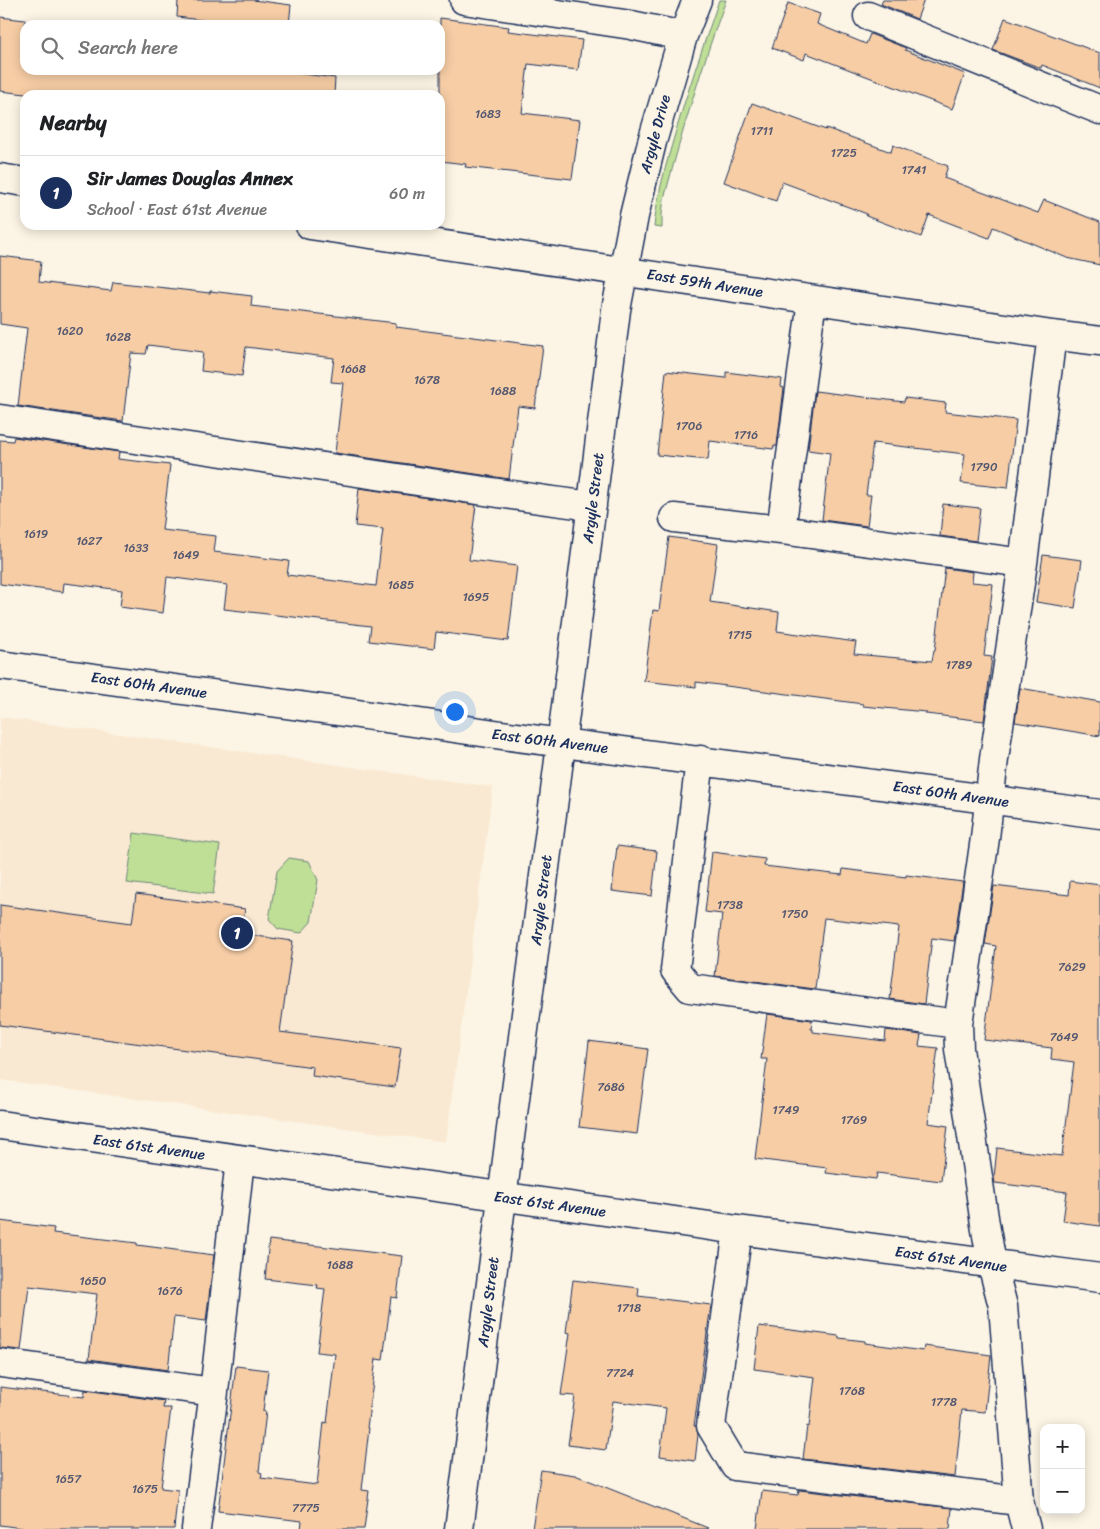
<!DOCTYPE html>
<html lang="en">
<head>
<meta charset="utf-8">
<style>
  :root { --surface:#fff; --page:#f6f6f6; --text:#202124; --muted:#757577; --line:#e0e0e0; --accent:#1b2f5e }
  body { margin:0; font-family:Sriracha,sans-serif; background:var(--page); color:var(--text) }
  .controls { position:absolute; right:15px; bottom:15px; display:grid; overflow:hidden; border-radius:10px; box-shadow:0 2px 12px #0003 }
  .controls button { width:45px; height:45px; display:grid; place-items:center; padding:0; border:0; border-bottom:1px solid var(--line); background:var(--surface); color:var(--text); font:25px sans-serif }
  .you { position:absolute; left:454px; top:711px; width:18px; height:18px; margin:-12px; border:4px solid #fff; border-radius:50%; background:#1a73e8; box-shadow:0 0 0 8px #1a73e833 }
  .badge { display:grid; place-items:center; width:32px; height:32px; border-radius:50%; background:var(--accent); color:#fff; font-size:16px; font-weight:700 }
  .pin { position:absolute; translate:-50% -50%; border:2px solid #fff; box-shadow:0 1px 5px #0006 }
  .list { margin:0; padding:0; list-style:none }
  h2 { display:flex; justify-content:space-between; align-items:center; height:65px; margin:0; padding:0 20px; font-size:21px }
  h2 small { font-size:16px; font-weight:400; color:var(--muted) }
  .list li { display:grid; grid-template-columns:32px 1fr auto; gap:15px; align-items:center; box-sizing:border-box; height:75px; padding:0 20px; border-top:1px solid var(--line) }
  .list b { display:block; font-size:19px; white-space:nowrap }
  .list p { margin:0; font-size:16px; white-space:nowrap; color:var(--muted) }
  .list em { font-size:16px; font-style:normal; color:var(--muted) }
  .icon { flex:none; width:28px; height:28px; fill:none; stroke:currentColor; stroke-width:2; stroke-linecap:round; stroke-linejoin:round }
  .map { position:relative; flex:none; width:1100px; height:1529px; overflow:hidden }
  .search { position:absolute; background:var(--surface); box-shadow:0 2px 12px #0003; left:20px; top:20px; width:425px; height:55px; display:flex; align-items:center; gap:12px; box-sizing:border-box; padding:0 18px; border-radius:15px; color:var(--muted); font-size:19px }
  .panel { position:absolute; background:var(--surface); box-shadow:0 2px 12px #0003; left:20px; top:90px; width:425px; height:140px; border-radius:15px }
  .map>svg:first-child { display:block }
  .built { fill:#fae9d2 }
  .green { fill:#bfde96; stroke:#6d867a }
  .building { fill:#f6cda5; stroke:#1b2f5e }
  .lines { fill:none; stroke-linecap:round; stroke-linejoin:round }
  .minor-casing { stroke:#1b2f5e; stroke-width:31 }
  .minor { stroke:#fcf5e5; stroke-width:28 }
  .labels { text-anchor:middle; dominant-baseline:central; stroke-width:4; stroke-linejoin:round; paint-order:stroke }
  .number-label { font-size:12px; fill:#525670 }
  .street-label { font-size:15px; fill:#1b2f5e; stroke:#fcf5e5 }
</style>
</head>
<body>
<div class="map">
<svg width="1100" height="1529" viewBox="0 0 1100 1529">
  <rect width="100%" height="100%" fill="#fcf5e5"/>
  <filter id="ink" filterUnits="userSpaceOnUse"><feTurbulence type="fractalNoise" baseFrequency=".02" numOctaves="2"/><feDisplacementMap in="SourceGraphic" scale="10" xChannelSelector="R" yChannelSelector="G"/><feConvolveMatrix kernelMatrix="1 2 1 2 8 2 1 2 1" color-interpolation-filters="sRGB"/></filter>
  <g filter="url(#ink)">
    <path class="built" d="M 0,717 L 493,787 L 446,1142 L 0,1080 Z"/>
    <path class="green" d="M 719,0 L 726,0 C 702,65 682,132 664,199 L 662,214 L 662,228 L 654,227 C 657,195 666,165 675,134 C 688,89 704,44 719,0 Z
      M 134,833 L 220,845 L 213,894 L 127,883 Z
      M 289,858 L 309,861 L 318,880 L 311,922 L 301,933 L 278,929 L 269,919 L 277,871 Z"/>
    <path class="building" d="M 178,0 L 253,0 L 291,5 L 289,25 L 241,25 L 177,17 Z
      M 883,0 L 924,0 L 917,19 L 881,4 Z
      M 788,3 L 820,14 L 817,24 L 866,44 L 870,34 L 906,48 L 905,50 L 965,74 L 952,109 L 806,53 L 804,60 L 772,48 Z
      M 0,17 L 25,20 L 25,70 L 271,70 L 335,78 L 334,95 L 34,95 L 0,91 Z
      M 440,18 L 509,27 L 508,31 L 582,40 L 578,70 L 528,64 L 522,113 L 580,120 L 572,179 L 465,167 L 466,164 L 440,161 Z
      M 1005,18 L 1100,53 L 1100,88 L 1042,65 L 1041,68 L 993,50 Z
      M 752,103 L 826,130 L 826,128 L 891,152 L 893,145 L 948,166 L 944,178 L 1038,213 L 1044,200 L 1100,222 L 1100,265 L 1067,258 L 993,227 L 989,238 L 929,215 L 921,237 L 866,216 L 867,214 L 782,182 L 776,201 L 724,182 Z
      M 0,256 L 41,261 L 39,282 L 111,291 L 113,282 L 210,293 L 210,291 L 252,296 L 251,306 L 396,323 L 396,327 L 543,346 L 535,408 L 518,406 L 509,479 L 335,453 L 343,383 L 331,382 L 334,358 L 246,347 L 242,376 L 201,371 L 203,352 L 148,345 L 146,354 L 131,353 L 123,421 L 18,406 L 27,328 L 0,324 Z
      M 666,371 L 726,378 L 726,372 L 782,379 L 781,387 L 784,388 L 777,446 L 774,446 L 773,449 L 710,441 L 708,460 L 657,455 Z
      M 815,391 L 904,402 L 905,398 L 946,403 L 945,412 L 1016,420 L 1008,488 L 961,483 L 965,454 L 873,443 L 866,495 L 871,495 L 867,526 L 822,520 L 830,453 L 808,450 Z
      M 14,437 L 119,452 L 118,459 L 170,465 L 162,530 L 216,536 L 214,552 L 289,561 L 287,575 L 376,586 L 383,529 L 355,526 L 359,488 L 476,505 L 469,560 L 517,566 L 508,641 L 436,632 L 434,649 L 369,641 L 371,626 L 224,609 L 227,585 L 167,577 L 163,613 L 120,607 L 122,590 L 64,583 L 63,592 L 0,584 L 0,440 L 13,441 Z
      M 943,504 L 980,508 L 976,541 L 940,536 Z
      M 669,537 L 718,544 L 710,602 L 779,612 L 777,631 L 856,642 L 854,654 L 932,661 L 934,650 L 935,650 L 945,568 L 973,572 L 972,582 L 993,584 L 984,656 L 992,657 L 984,721 L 926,714 L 926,712 L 863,706 L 863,704 L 696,682 L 696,687 L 644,681 L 653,610 L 659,611 Z
      M 1043,555 L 1082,560 L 1075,608 L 1036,602 Z
      M 1020,688 L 1100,702 L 1100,736 L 1015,722 Z
      M 617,846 L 657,851 L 652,896 L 612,891 Z
      M 712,852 L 765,859 L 764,866 L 842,875 L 843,869 L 906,877 L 906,875 L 963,882 L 954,941 L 932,938 L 924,1004 L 890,999 L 899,927 L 824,918 L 815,989 L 715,976 L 722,914 L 705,912 Z
      M 1070,881 L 1100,885 L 1100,1226 L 1063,1221 L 1067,1192 L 995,1183 L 994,1177 L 997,1148 L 1062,1156 L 1074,1062 L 1051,1059 L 1052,1048 L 984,1040 L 996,946 L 985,944 L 994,886 L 1069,895 Z
      M 136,894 L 245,909 L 241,934 L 293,941 L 280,1032 L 401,1048 L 395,1087 L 312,1076 L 313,1067 L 0,1025 L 0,905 L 132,923 Z
      M 767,1014 L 812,1020 L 811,1029 L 813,1029 L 813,1032 L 885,1041 L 886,1030 L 921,1035 L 919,1046 L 938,1048 L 928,1123 L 948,1126 L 941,1181 L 877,1173 L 876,1179 L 826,1173 L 827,1168 L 755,1159 L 767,1059 L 761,1059 Z
      M 589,1041 L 648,1049 L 637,1134 L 579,1127 Z
      M 0,1221 L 54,1228 L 53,1233 L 137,1243 L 137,1245 L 214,1255 L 206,1321 L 174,1317 L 168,1370 L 89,1359 L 97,1294 L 29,1286 L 21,1350 L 0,1348 Z
      M 269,1240 L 402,1256 L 397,1298 L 391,1297 L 383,1360 L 376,1359 L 367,1428 L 369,1428 L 362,1490 L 369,1491 L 364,1529 L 301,1529 L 302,1521 L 218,1511 L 236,1366 L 268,1370 L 263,1411 L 266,1412 L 259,1472 L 262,1473 L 261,1478 L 317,1485 L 324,1422 L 327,1423 L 335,1354 L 317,1352 L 325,1289 L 317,1288 L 318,1285 L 265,1279 Z
      M 573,1280 L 639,1288 L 638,1296 L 711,1305 L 694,1426 L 696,1426 L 698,1435 L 695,1461 L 660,1456 L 666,1408 L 613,1401 L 606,1450 L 568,1445 L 575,1396 L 561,1395 L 570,1333 L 566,1332 Z
      M 759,1326 L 839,1336 L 839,1338 L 865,1341 L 865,1343 L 923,1351 L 924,1346 L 991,1355 L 985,1412 L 962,1410 L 955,1477 L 803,1459 L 807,1426 L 809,1427 L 815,1377 L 754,1369 Z
      M 0,1387 L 84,1397 L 85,1390 L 164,1401 L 163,1408 L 171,1408 L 161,1488 L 178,1490 L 174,1529 L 29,1529 L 0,1525 Z
      M 541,1470 L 575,1475 L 708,1528 L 708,1529 L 532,1529 Z
      M 799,1490 L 952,1508 L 950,1529 L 757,1529 L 762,1491 L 798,1495 Z"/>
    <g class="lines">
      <defs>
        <path id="minor" d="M 464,0 L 631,25 L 683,36
          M 868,16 L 1100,110
          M 0,178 L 25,182
          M 310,225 L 1052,335 L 1100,341
          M 0,419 L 546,500 L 592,506
          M 674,518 L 781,530 L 1023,563
          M 781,530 L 812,300
          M 0,665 L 344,712 L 502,735 L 1100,814
          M 700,760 L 675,970 L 690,988 L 958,1024
          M 0,1125 L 738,1230 L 1100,1278
          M 738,1230 L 711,1426 L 735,1466 L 1019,1501
          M 0,1363 L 214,1392
          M 196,1529 L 214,1392 L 240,1160
          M 459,1529 L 584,568 L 616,310 L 634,216 L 652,142 L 683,36 L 697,0
          M 1026,1529 L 1019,1501 L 1003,1306 L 992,1264 L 985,1224 L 959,1049 L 958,1024 L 985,838 L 994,759 L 1023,563 L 1052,335"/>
      </defs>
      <use href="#minor" class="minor-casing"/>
      <use href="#minor" class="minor"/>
    </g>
  </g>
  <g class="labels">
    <g class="number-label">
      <text x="488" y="114">1683</text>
      <text x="762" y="131">1711</text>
      <text x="844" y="153">1725</text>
      <text x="914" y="170">1741</text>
      <text x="70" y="331">1620</text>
      <text x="118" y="337">1628</text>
      <text x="353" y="369">1668</text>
      <text x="427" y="380">1678</text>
      <text x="503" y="391">1688</text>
      <text x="689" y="426">1706</text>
      <text x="746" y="435">1716</text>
      <text x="984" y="467">1790</text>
      <text x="36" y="534">1619</text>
      <text x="89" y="541">1627</text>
      <text x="136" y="548">1633</text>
      <text x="186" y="555">1649</text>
      <text x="401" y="585">1685</text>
      <text x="476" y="597">1695</text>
      <text x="740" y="635">1715</text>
      <text x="959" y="665">1789</text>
      <text x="730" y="905">1738</text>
      <text x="795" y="914">1750</text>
      <text x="1072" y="967">7629</text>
      <text x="1064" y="1037">7649</text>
      <text x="611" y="1087">7686</text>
      <text x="786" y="1110">1749</text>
      <text x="854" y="1120">1769</text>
      <text x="340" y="1265">1688</text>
      <text x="93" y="1281">1650</text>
      <text x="170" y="1291">1676</text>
      <text x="629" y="1308">1718</text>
      <text x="620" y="1373">7724</text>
      <text x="852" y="1391">1768</text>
      <text x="944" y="1402">1778</text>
      <text x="68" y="1479">1657</text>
      <text x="145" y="1489">1675</text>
      <text x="306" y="1508">7775</text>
    </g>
    <g class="street-label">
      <text transform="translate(655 134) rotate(-75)">Argyle Drive</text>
      <text transform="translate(705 283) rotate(9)">East 59th Avenue</text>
      <text transform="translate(593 498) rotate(-83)">Argyle Street</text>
      <text transform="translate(149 685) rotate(8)">East 60th Avenue</text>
      <text transform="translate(550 741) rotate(7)">East 60th Avenue</text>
      <text transform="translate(951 794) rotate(8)">East 60th Avenue</text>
      <text transform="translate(541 900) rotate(-83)">Argyle Street</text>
      <text transform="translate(149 1147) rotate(8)">East 61st Avenue</text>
      <text transform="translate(550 1204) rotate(8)">East 61st Avenue</text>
      <text transform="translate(951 1259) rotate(8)">East 61st Avenue</text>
      <text transform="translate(488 1302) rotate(-83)">Argyle Street</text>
    </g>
  </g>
</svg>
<div class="controls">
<button>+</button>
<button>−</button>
</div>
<div class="you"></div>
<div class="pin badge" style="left:237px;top:933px">1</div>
<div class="search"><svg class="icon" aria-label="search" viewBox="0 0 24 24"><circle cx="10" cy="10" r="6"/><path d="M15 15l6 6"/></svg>Search here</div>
<section class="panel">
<h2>Nearby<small></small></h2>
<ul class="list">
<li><span class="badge">1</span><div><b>Sir James Douglas Annex</b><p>School · East 61st Avenue</p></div><em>60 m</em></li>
</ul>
</section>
</div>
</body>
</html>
